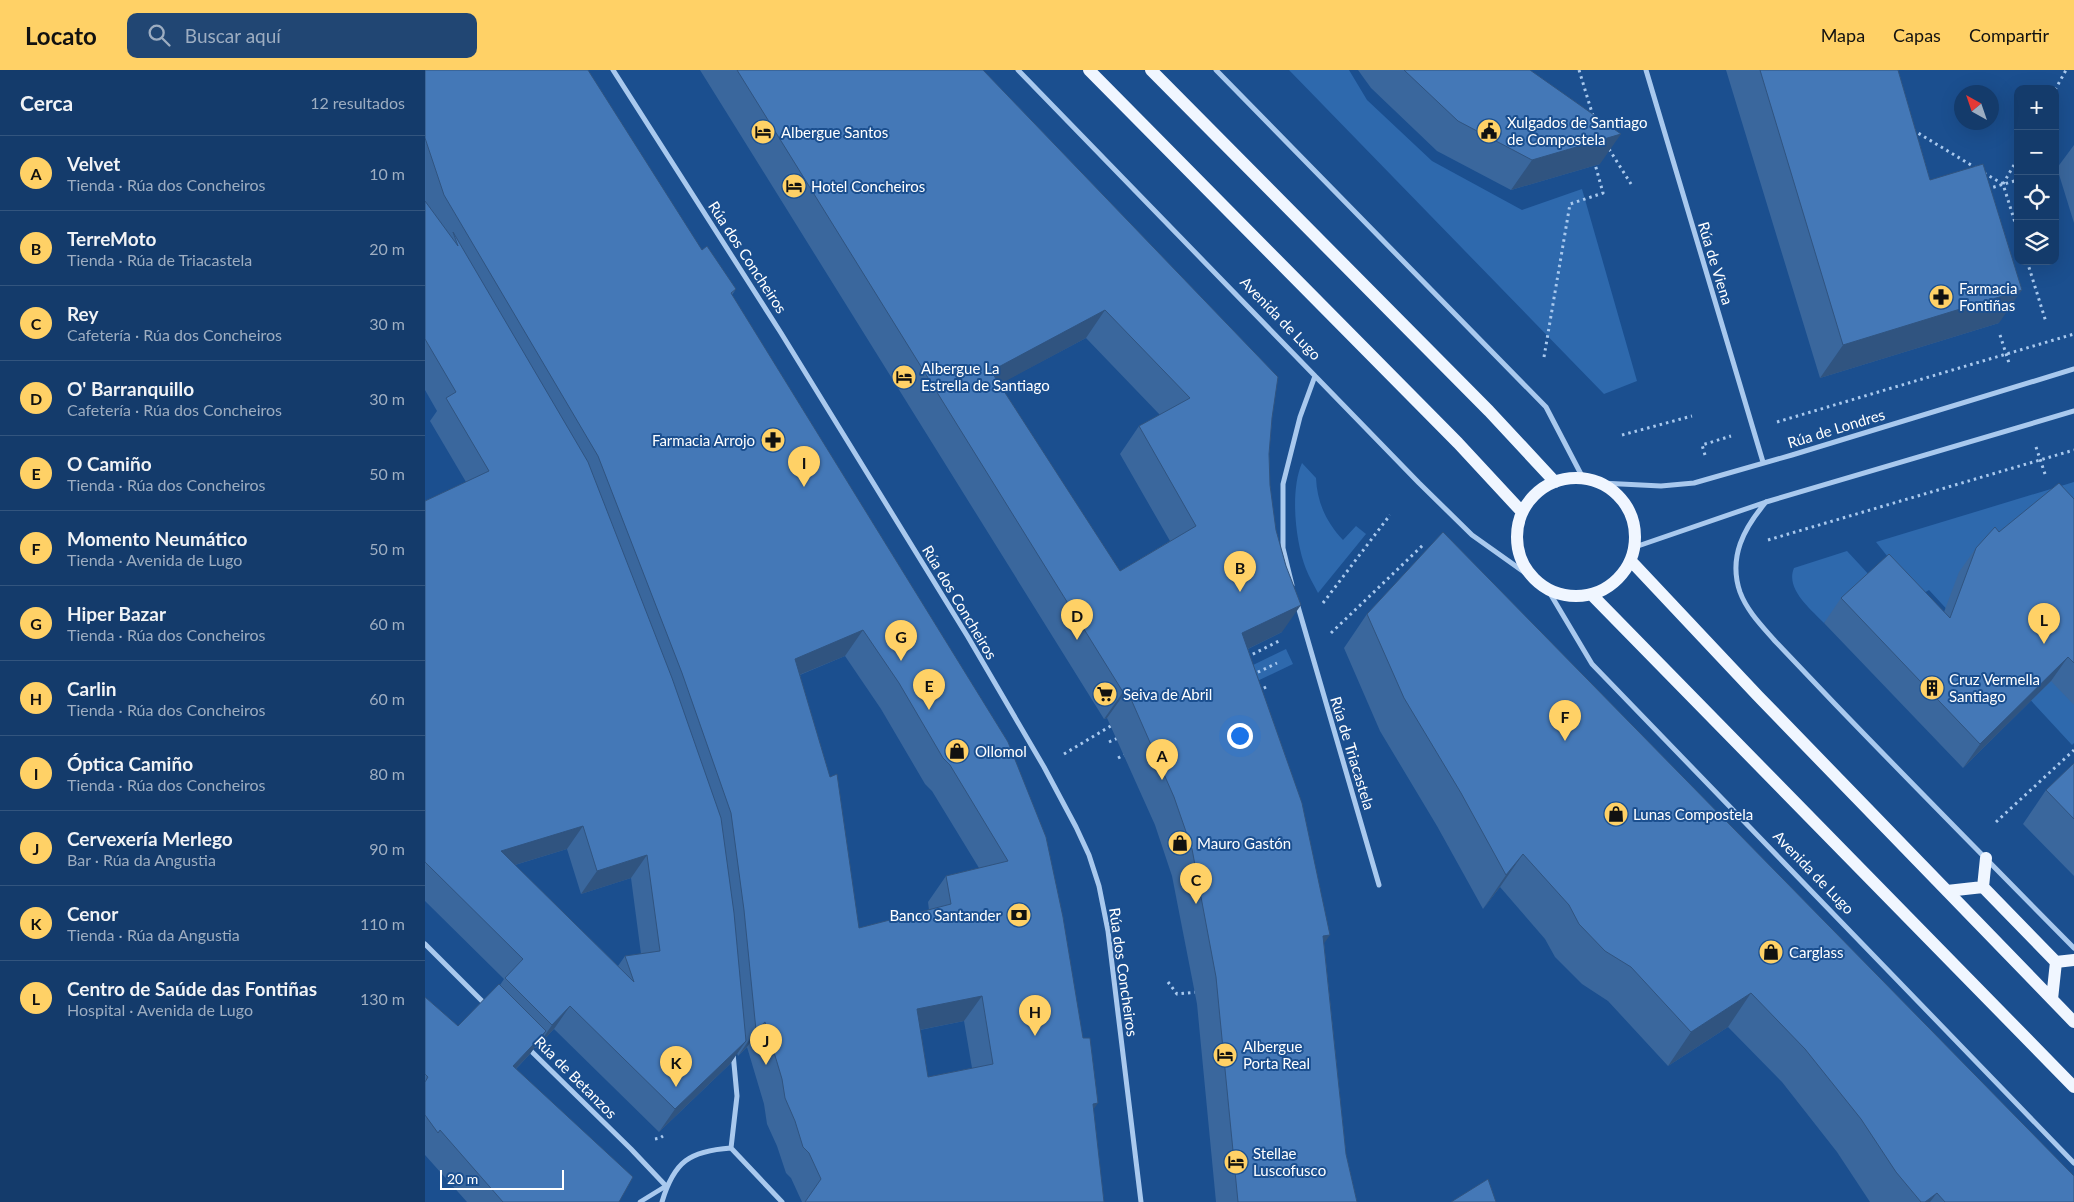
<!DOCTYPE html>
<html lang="es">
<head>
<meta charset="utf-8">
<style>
  :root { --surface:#143b6b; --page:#214673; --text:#f1f3f6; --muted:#9dadc1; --line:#33557e; --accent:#ffd166 }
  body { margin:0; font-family:Lato,sans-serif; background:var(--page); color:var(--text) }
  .controls { position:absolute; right:15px; top:15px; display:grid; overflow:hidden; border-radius:10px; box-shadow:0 5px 20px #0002 }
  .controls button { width:45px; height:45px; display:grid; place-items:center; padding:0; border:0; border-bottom:1px solid var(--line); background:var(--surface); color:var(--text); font:25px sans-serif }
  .compass { position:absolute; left:1529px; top:15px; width:45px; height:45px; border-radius:50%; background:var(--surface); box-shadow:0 5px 20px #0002; rotate:320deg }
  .scale { position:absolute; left:15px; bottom:12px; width:124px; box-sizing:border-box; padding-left:5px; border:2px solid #fff; border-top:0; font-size:14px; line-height:18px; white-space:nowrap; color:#fff; -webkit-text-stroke:4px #1b4f8f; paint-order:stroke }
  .you { position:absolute; left:814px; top:665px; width:18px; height:18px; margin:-12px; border:4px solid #fff; border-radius:50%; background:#1a73e8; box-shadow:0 0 0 8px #1a73e833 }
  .badge { display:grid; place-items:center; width:32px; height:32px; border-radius:50%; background:var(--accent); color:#111; font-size:16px; font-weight:700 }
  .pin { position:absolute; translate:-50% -41px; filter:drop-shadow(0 1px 2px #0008) }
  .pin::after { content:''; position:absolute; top:26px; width:18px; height:15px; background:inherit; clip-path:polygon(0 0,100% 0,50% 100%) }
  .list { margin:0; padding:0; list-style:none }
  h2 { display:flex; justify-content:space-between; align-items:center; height:65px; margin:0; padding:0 20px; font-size:21px }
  h2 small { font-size:16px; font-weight:400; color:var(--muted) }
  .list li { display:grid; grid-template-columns:32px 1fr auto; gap:15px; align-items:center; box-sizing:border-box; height:75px; padding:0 20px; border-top:1px solid var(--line) }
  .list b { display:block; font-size:19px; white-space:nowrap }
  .list p { margin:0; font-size:16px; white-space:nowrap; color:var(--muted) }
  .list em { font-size:16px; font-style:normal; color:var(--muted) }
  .icon { flex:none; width:28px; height:28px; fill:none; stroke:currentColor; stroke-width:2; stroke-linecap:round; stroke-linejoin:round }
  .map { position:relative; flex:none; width:1649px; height:1132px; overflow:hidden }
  header { display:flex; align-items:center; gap:30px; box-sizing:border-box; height:70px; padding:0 25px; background:var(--accent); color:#111 }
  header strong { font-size:24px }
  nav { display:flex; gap:28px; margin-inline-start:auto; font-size:18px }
  .search { width:350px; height:45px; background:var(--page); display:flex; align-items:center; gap:12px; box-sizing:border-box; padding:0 18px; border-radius:10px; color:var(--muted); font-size:19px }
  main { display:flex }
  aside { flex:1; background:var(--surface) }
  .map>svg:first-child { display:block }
  .green { fill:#2e69ad }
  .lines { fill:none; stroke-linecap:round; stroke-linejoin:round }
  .path { stroke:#a9c9ee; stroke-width:3; stroke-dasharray:2.5 4; stroke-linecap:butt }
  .pedestrian { stroke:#a9c9ee; stroke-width:4.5 }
  .minor { stroke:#a9c9ee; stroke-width:5 }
  .primary { stroke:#f0f6ff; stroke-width:12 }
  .path-bridge { stroke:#a9c9ee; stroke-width:3; stroke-dasharray:2.5 4; stroke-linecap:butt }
  .wall { fill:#3a679d; fill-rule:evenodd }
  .shaded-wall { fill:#305480 }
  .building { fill:#4478b7; stroke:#305480; fill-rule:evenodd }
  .labels { text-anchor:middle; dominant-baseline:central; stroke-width:4; stroke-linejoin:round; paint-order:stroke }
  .poi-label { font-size:15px; fill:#fff; stroke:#1b4f8f; text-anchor:start }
  .street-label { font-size:15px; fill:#fff; stroke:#1b4f8f }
</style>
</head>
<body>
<header>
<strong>Locato</strong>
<div class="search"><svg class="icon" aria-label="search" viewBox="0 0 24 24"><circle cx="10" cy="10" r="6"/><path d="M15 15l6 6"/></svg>Buscar aquí</div>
<nav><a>Mapa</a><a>Capas</a><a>Compartir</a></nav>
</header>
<main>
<aside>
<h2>Cerca<small>12 resultados</small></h2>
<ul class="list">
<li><span class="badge">A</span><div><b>Velvet</b><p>Tienda · Rúa dos Concheiros</p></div><em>10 m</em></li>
<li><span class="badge">B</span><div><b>TerreMoto</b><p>Tienda · Rúa de Triacastela</p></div><em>20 m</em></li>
<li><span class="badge">C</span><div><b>Rey</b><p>Cafetería · Rúa dos Concheiros</p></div><em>30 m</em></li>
<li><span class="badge">D</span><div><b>O' Barranquillo</b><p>Cafetería · Rúa dos Concheiros</p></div><em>30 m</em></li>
<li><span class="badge">E</span><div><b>O Camiño</b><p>Tienda · Rúa dos Concheiros</p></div><em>50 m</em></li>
<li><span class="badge">F</span><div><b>Momento Neumático</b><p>Tienda · Avenida de Lugo</p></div><em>50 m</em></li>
<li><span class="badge">G</span><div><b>Hiper Bazar</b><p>Tienda · Rúa dos Concheiros</p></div><em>60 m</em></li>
<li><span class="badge">H</span><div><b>Carlin</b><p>Tienda · Rúa dos Concheiros</p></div><em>60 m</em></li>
<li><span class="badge">I</span><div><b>Óptica Camiño</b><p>Tienda · Rúa dos Concheiros</p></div><em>80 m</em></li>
<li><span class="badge">J</span><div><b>Cervexería Merlego</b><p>Bar · Rúa da Angustia</p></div><em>90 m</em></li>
<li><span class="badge">K</span><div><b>Cenor</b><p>Tienda · Rúa da Angustia</p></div><em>110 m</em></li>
<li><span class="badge">L</span><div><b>Centro de Saúde das Fontiñas</b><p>Hospital · Avenida de Lugo</p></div><em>130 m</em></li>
</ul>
</aside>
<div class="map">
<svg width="1649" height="1132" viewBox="0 0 1649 1132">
  <rect width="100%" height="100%" fill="#1b4f8f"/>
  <path class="green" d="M 864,0 L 924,0 L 942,30 L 1007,91 L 1097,140 L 1157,119 L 1212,311 L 1179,324 Z
    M 877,393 L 891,408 C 892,432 901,452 918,470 L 931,456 L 941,464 L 893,523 C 889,515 884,507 881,499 C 870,471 865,420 877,393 Z
    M 1649,412 L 1649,673 L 1647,675 L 1504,520 L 1494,526 L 1451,472 Z
    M 1422,481 L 1447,508 L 1399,553 C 1386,539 1360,519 1369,498 Z
    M 861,579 L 868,594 L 699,674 L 693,661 Z"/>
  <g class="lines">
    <path class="path" d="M 1154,0 L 1168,46
      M 1630,20 L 1641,0
      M 1488,60 L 1551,98
      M 1184,79 L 1206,114
      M 1559,103 L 1578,114 L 1593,162
      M 1578,114 L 1593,88
      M 1562,119 L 1593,110
      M 1602,191 L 1621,252
      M 1575,265 L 1584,293
      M 1119,287 L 1145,134 L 1178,123 L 1170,94
      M 1352,352 L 1649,264
      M 1197,365 L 1267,346
      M 1611,377 L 1621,407
      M 1280,385 L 1277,375 L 1306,366
      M 1343,470 L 1649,380
      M 898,533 L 965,445
      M 906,563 L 998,475
      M 822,587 L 856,570
      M 833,621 L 843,616
      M 639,684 L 689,654
      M 693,688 L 701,684
      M 1571,752 L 1649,680
      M 743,912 L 752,924 L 772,922
      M 230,1069 L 235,1068 L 238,1066"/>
    <path class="pedestrian" d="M 215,1132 L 241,1116"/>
    <path class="minor" d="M 188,0 L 356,263 L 543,567 L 619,697 L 651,757 L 664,785 L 674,816 L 683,861 L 716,1132
      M 593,0 L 994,413 L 1047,465 L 1106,507
      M 791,0 L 1121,337 L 1158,408
      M 1221,0 L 1338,392
      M 1176,413 L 1236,416 L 1269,413 L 1367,385 L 1649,299
      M 1341,432 C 1319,458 1303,487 1315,522 C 1322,541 1337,556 1350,571 C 1370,592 1390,613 1410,634 C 1489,716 1569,797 1649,878
      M 1210,477 L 1341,432 L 1649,341
      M 867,515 L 858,478 L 858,414 L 875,347 L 890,306
      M 1123,520 L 1167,594 L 1649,1093
      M 872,533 L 954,815
      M 0,874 L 61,935
      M 102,977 L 206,1079 L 241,1116
      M 308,983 L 312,1026 L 306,1078 L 357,1132
      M 237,1132 C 249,1091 265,1081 306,1078"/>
    <path class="primary" d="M 664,0 L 1033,373 L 1097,442
      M 726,0 L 1064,341 L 1130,412
      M1092 467a59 59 0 1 1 118 0a59 59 0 1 1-118 0Z
      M 1206,491 L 1333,626 L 1649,952
      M 1167,525 L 1649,1017
      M 1561,788 L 1558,817 L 1631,892
      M 1522,821 L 1558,817
      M 1631,892 L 1649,890
      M 1627,929 L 1631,892"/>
    <path class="path-bridge" d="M 827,605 L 852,593
      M 684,672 L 695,667"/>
  </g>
  <path class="wall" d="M 0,0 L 277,180 L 311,219 L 307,225 L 583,672 L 668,1040 L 679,1132 L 377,1132 L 366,1108 L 361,1103 L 352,1076 L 342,1054 L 339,1034 L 322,977 L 313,986 L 312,983 L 305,994 L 234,1062 L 129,959 L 111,978 L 110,977 L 105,984 L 91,999 L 194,1132 L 42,1132 L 0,1085 L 0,927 L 33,956 L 75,915 L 79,909 L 0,831 L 0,431 L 41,412 L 5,351 L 12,341 L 0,320 ZM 420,586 L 456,639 L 500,714 L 507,721 L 554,798 L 521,806 L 503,832 L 504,840 L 434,858 L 375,605 ZM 142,779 L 156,824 L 206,808 L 216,884 L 200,886 L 193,896 L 90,795 ZM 539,951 L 547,998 L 503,1007 L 495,960 Z
    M 275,0 L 558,0 L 847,348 L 844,384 L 845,415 L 857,562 L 823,579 L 899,873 L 921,1084 L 932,1132 L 791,1132 L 772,934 L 747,806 L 730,755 L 682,648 L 679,649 ZM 661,268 L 735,345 L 714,356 L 695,384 L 745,471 L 695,501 L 574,314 Z
    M 933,0 L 1105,0 L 1175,94 L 1086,120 L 1012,81 L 946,18 Z
    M 1301,0 L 1473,0 L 1505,110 L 1574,253 L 1395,308 Z
    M 1649,75 L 1649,153 L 1632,98 Z
    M 1649,429 L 1649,635 L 1626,611 L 1538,698 L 1399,553 L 1416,528 L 1519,542 L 1534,502 L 1551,478 L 1574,462 Z
    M 942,544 L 1649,1132 L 1445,1132 L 1412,1082 L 1357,1012 L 1303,957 L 1243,996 L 1183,931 L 1157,914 L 1130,887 L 1120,869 L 1075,817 L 1058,839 L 1012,756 L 955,661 L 919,578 Z
    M 1649,693 L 1649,806 L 1598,754 L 1621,720 Z"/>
  <path class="shaded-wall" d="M 1196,64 L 1175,94 L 1086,120 L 1107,90 Z
    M 1597,220 L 1574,253 L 1395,308 L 1418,275 Z
    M 680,240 L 661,268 L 547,329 L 566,301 Z
    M 876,535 L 857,562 L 798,591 L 817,563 Z
    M 438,560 L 420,586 L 352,614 L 370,589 Z
    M 1643,587 L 1626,611 L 1538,698 L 1555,674 Z
    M 702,620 L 682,648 L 679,649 L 698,622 Z
    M 158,756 L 142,779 L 60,804 L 76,781 Z
    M 1098,784 L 1075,817 L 1058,839 L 1081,805 Z
    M 222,785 L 206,808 L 156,824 L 172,801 Z
    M 905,865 L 886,892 L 898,866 Z
    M 1326,923 L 1303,957 L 1243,996 L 1266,962 Z
    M 557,926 L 539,951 L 474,964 L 492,939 Z
    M 145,936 L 129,959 L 111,978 L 127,955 Z
    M 340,952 L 322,977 L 313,986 L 331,960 Z
    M 121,961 L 105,984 L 71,1019 L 88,996 Z
    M 321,971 L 305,994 L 234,1062 L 250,1039 Z
    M 673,1033 L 655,1059 L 668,1034 Z
    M 1512,1123 L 1505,1132 L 1500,1132 Z"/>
  <path class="building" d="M 0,0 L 163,0 L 277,180 L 282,176 L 311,219 L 306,223 L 583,672 L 621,767 L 638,847 L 658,968 L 665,968 L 673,1033 L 668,1034 L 679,1132 L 380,1132 L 396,1109 L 384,1083 L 378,1077 L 370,1051 L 360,1028 L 357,1009 L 340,952 L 331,960 L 319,840 L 306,743 L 257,603 L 173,386 L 19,125 L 0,68 ZM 438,560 L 474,613 L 518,688 L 525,695 L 583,791 L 521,806 L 526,834 L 434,858 L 412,704 L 405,707 L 370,589 ZM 557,926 L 568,994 L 503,1007 L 492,939 Z
    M 312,0 L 558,0 L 853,307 L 847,348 L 844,384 L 845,415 L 851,460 L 861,496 L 876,535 L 817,563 L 877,733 L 905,865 L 898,866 L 921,1084 L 932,1132 L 813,1132 L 791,907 L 767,779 L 749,727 L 702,620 L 698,622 ZM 680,240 L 765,328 L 714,356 L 771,456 L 695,501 L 566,301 Z
    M 979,0 L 1105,0 L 1196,64 L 1107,90 L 1033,51 Z
    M 1335,0 L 1473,0 L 1505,110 L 1558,94 L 1597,220 L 1418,275 Z
    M 0,131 L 33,176 L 28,162 L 163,392 L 247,608 L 296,748 L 309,843 L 321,971 L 250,1039 L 145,936 L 127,955 L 80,908 L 98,889 L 0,792 L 0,431 L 64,401 L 21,328 L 31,322 L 0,269 ZM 158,756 L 172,801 L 222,785 L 235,881 L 200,886 L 209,912 L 76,781 Z
    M 1634,413 L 1649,429 L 1649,593 L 1643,587 L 1555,674 L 1416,528 L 1464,484 L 1525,548 L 1551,478 L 1570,457 L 1574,462 Z
    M 1018,462 L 1649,1106 L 1649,1132 L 1520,1132 L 1512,1123 L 1500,1132 L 1496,1132 L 1471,1102 L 1436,1049 L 1380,979 L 1326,923 L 1266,962 L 1206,897 L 1180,881 L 1154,854 L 1144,835 L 1098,784 L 1081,805 L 1036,723 L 979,628 L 942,544 Z
    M 1649,693 L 1649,749 L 1621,720 Z
    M 74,914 L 121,961 L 88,996 L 208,1107 L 194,1132 L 78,1132 L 15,1060 L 13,1063 L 0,1045 L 0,1012 L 3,1007 L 0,1004 L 0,927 L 33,956 Z
    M 1063,1109 L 1071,1132 L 1026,1132 Z"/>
  <defs>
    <symbol id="civic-disc" viewBox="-11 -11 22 22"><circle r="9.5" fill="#ffd166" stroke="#1b4f8f"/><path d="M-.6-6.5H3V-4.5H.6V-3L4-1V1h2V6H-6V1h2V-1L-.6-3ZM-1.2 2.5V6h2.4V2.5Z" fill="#111"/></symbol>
    <symbol id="hotel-disc" viewBox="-11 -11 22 22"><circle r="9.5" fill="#ffd166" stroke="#1b4f8f"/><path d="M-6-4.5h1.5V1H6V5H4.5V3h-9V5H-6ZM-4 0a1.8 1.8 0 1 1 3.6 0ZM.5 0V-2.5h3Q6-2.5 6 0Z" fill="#111"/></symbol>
    <symbol id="pharmacy-disc" viewBox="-11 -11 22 22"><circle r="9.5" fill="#ffd166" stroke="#1b4f8f"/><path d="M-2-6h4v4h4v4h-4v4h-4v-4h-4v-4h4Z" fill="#111"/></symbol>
    <symbol id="building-disc" viewBox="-11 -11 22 22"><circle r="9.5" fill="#ffd166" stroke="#1b4f8f"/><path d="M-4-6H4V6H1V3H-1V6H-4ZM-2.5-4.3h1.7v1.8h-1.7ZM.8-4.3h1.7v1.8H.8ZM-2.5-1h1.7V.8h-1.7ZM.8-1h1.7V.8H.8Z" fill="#111"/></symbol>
    <symbol id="supermarket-disc" viewBox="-11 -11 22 22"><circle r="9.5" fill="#ffd166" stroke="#1b4f8f"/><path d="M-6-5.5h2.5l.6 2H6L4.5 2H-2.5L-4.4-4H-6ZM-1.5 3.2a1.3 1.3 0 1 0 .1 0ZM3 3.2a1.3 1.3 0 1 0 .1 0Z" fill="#111"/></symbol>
    <symbol id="shop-disc" viewBox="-11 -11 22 22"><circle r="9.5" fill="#ffd166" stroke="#1b4f8f"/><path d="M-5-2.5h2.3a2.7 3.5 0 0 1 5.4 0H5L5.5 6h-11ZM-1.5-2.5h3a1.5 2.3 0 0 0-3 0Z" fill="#111"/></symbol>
    <symbol id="bank-disc" viewBox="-11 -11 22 22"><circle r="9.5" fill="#ffd166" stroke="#1b4f8f"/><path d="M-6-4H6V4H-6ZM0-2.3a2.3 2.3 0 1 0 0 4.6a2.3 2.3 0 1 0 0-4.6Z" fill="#111"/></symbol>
  </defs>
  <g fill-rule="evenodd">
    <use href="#civic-disc" x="1050" y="47" width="28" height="28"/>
    <use href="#hotel-disc" x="324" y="48" width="28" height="28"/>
    <use href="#hotel-disc" x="355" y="102" width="28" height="28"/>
    <use href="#pharmacy-disc" x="1502" y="213" width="28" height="28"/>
    <use href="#hotel-disc" x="465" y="293" width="28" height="28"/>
    <use href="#pharmacy-disc" x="334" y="356" width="28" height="28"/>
    <use href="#building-disc" x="1493" y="604" width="28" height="28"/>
    <use href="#supermarket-disc" x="666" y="610" width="28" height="28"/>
    <use href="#shop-disc" x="518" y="667" width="28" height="28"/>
    <use href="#shop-disc" x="1177" y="730" width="28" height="28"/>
    <use href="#shop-disc" x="741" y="759" width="28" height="28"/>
    <use href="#bank-disc" x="580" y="831" width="28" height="28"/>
    <use href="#shop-disc" x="1332" y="868" width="28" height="28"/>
    <use href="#hotel-disc" x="786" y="971" width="28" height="28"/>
    <use href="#hotel-disc" x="797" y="1078" width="28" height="28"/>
  </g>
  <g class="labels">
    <g class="poi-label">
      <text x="1082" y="52">Xulgados de Santiago<tspan x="1082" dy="17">de Compostela</tspan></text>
      <text x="356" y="62">Albergue Santos</text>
      <text x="386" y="116">Hotel Concheiros</text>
      <text x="1534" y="218">Farmacia<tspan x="1534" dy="17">Fontiñas</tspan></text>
      <text x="496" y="298">Albergue La<tspan x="496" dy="17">Estrella de Santiago</tspan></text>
      <text x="330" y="370" text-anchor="end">Farmacia Arrojo</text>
      <text x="1524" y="609">Cruz Vermella<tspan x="1524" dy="17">Santiago</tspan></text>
      <text x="698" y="624">Seiva de Abril</text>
      <text x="550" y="681">Ollomol</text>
      <text x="1208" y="744">Lunas Compostela</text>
      <text x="772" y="773">Mauro Gastón</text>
      <text x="576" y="845" text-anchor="end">Banco Santander</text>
      <text x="1364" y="882">Carglass</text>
      <text x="818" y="976">Albergue<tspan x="818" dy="17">Porta Real</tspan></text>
      <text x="828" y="1083">Stellae<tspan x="828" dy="17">Luscofusco</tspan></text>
    </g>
    <g class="street-label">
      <text transform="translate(323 187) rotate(57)">Rúa dos Concheiros</text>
      <text transform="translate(1291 193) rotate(73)">Rúa de Viena</text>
      <text transform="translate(856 248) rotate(46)">Avenida de Lugo</text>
      <text transform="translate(1411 358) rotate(-17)">Rúa de Londres</text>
      <text transform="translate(535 532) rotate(59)">Rúa dos Concheiros</text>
      <text transform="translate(928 683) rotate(73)">Rúa de Triacastela</text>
      <text transform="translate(1389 802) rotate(46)">Avenida de Lugo</text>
      <text transform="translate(699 902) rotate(82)">Rúa dos Concheiros</text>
      <text transform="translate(151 1007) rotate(45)">Rúa de Betanzos</text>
    </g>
  </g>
</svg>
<div class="controls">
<button>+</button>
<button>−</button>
<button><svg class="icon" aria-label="locate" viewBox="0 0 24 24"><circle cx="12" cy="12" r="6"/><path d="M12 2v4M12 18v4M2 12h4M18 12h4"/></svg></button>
<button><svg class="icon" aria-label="layers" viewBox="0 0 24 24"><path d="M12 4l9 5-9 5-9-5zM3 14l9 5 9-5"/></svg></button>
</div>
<svg class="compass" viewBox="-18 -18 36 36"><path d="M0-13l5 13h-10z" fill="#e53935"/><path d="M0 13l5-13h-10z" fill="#9dadc1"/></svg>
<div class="scale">20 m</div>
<div class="you"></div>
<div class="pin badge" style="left:737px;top:710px">A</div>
<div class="pin badge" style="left:815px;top:522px">B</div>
<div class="pin badge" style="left:771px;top:834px">C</div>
<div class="pin badge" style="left:652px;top:570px">D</div>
<div class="pin badge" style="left:504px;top:640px">E</div>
<div class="pin badge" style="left:1140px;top:671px">F</div>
<div class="pin badge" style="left:476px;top:591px">G</div>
<div class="pin badge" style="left:610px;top:966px">H</div>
<div class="pin badge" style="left:379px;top:417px">I</div>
<div class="pin badge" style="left:341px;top:995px">J</div>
<div class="pin badge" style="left:251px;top:1017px">K</div>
<div class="pin badge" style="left:1619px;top:574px">L</div>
</div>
</main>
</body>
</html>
